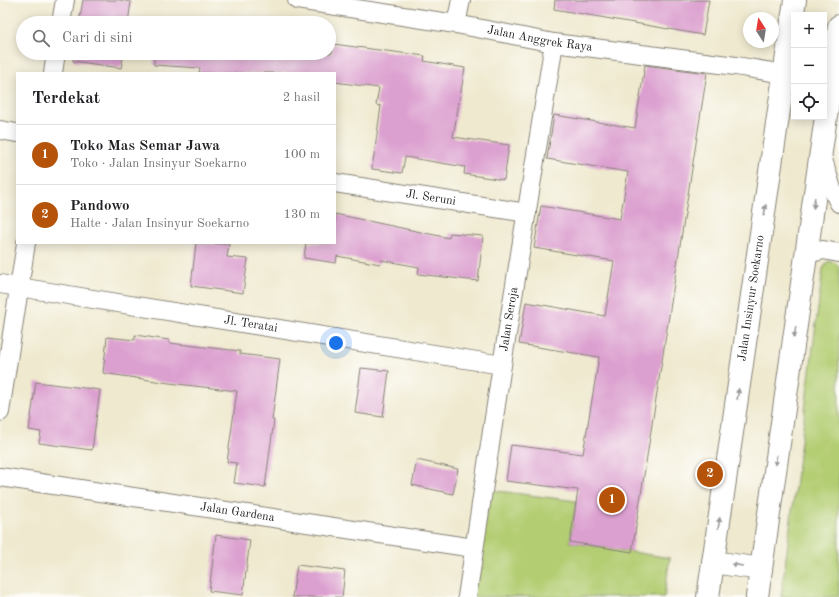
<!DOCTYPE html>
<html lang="id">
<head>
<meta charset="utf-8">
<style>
  :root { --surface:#fff; --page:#f2f2f2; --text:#202124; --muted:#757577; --line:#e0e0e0; --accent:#b45309 }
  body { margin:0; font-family:"Old Standard TT",serif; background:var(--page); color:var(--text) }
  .controls { position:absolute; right:12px; top:12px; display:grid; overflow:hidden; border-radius:0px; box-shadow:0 2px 10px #0003 }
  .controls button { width:36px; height:36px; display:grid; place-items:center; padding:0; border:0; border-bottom:1px solid var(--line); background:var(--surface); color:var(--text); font:20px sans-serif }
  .compass { position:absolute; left:743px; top:12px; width:36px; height:36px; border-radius:50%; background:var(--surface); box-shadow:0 2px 10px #0003; rotate:348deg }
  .you { position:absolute; left:336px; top:343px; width:14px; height:14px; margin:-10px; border:3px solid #fff; border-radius:50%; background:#1a73e8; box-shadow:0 0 0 6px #1a73e833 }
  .badge { display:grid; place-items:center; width:26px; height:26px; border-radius:50%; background:var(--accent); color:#fff; font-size:13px; font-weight:700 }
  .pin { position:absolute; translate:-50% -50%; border:2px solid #fff; box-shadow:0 1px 4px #0006 }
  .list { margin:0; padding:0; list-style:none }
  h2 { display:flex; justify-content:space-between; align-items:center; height:52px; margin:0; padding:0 16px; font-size:17px }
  h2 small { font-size:13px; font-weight:400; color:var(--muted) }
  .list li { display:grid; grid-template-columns:26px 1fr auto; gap:12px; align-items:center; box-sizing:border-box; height:60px; padding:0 16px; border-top:1px solid var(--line) }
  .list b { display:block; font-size:15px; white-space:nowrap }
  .list p { margin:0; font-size:13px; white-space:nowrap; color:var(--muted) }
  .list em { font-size:13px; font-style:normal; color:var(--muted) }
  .icon { flex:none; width:22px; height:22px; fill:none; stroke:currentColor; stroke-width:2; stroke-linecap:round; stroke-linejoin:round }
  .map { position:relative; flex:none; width:839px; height:597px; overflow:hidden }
  .search { position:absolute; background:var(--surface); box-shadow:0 2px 10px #0003; left:16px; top:16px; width:320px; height:44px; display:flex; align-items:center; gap:10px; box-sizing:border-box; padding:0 14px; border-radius:22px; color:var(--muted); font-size:15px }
  .panel { position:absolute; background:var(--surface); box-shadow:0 2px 10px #0003; left:16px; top:72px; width:320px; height:172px; border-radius:0px }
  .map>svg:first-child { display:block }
  .green { fill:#b3cd72; stroke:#687447 }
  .building { fill:#dca0d0 }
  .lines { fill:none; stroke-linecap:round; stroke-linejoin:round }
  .street-casing { stroke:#868276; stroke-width:20 }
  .primary-casing { stroke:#868276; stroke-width:24 }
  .street { stroke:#fff; stroke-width:18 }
  .primary { stroke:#fff; stroke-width:22 }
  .oneway { fill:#999 }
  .labels { text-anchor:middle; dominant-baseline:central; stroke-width:3; stroke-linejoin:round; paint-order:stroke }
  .street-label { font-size:12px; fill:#1c1c1c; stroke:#fdfcf7 }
</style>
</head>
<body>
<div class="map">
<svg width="839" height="597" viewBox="0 0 839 597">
  <rect width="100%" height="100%" fill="#fdfcf7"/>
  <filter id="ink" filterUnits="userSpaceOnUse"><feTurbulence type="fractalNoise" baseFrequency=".025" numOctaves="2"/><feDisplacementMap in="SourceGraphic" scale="8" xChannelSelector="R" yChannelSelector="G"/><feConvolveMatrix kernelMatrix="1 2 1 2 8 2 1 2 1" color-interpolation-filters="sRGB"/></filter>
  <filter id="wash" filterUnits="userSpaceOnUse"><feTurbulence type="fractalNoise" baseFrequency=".012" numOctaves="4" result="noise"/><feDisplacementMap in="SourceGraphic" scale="16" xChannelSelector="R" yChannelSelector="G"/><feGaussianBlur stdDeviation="0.9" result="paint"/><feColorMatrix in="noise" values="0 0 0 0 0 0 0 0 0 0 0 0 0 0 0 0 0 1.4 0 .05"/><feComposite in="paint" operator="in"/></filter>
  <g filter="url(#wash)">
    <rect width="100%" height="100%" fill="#efe9cf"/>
    <path class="green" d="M 828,261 L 836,263 L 839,267 L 839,597 L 781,597 L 823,269 Z
      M 490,490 L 576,501 L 570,542 L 670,558 L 664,597 L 472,597 Z"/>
    <g id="blocks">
      <path class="building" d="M 83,0 L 119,0 L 131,2 L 128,23 L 79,23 Z
        M 555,0 L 709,0 L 703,35 L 554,9 Z
        M 157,19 L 205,22 L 210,23 L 156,23 Z
        M 333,44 L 425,56 L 424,61 L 465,68 L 453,137 L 509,145 L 504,180 L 464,174 L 465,167 L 405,157 L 402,173 L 372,169 L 381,106 L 376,105 L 379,88 L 335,82 L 335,73 L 199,73 L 200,68 L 154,65 L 154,53 L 332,53 Z
        M 74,53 L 124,53 L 121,68 L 73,61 Z
        M 645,65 L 707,73 L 632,552 L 570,542 L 578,490 L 506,481 L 511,445 L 583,454 L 599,357 L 519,344 L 526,302 L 605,316 L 614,261 L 534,248 L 541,206 L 620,219 L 628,172 L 547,159 L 554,115 L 635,128 Z
        M 335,214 L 449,238 L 450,233 L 483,236 L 478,281 L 418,274 L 419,267 L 381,260 L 380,264 L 337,256 L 336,263 L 304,258 L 306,243 L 335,243 Z
        M 196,243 L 229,244 L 227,257 L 248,259 L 243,293 L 191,286 Z
        M 135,335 L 169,340 L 169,343 L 240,351 L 240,354 L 280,359 L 272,420 L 274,420 L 265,487 L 234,483 L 237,463 L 227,462 L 237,391 L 169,383 L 103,373 L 107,337 L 135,340 Z
        M 361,368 L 389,371 L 383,417 L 355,413 Z
        M 36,382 L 100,390 L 92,450 L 39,443 L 41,432 L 29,430 Z
        M 417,460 L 458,469 L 453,494 L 412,485 Z
        M 216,535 L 250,540 L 243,595 L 209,591 Z
        M 297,565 L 345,571 L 342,597 L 292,597 Z"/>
    </g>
  </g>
  <g filter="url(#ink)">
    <use href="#blocks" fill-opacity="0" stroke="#868276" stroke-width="1"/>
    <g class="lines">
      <defs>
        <g id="street">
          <path id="s1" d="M 297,0 L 456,24 L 554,43 L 736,66 L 784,74"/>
          <path d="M 61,23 L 65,0"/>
          <path d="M 456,24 L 461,0"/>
          <path d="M 53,73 L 56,53"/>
          <path d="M 0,130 L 17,133"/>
          <path d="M 821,153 L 832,189 L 839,203"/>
          <path id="s2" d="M 335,183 L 527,213"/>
          <path d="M 807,254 L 823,250 L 839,253"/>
          <path id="s3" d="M 0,284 L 502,365"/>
          <path d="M 0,412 L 26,243"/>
          <path id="s4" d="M 0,477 L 474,548"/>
          <path id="s5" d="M 467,597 L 502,365 L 554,43"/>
        </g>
        <g id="primary">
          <path d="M 713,562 L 761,569"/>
          <path id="s6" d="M 708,597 L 795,0"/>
          <path d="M 757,597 L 839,26"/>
        </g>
      </defs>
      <use href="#street" class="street-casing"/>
      <use href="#primary" class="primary-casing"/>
      <use href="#street" class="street"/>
      <use href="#primary" class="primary"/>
    </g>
    <defs><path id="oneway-solid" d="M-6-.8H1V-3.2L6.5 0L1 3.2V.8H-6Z"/></defs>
    <g class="oneway">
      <use href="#oneway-solid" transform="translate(814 203) rotate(98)"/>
      <use href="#oneway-solid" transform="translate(765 210) rotate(-82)"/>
      <use href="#oneway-solid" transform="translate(795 332) rotate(98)"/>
      <use href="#oneway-solid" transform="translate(738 394) rotate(-82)"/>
      <use href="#oneway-solid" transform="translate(776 460) rotate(98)"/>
      <use href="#oneway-solid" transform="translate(719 523) rotate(-82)"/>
      <use href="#oneway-solid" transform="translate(737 565) rotate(-171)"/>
    </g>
  </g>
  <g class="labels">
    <g class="street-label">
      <text stroke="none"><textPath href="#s1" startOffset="246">Jalan Anggrek Raya</textPath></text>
      <text stroke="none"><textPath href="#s2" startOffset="97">Jl. Seruni</textPath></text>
      <text stroke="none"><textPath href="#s6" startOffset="302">Jalan Insinyur Soekarno</textPath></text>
      <text stroke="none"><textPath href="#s5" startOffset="281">Jalan Seroja</textPath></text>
      <text stroke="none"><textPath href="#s3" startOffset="254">Jl. Teratai</textPath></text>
      <text stroke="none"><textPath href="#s4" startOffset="240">Jalan Gardena</textPath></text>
    </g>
  </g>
</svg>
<div class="controls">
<button>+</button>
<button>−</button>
<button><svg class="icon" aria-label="locate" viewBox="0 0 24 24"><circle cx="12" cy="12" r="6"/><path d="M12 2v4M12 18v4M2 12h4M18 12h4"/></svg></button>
</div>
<svg class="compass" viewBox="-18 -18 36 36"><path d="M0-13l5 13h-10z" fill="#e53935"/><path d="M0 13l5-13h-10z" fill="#757577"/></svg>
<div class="you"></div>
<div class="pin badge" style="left:612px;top:500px">1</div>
<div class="pin badge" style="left:710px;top:474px">2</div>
<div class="search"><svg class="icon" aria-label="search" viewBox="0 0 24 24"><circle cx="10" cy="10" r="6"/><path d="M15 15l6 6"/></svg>Cari di sini</div>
<section class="panel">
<h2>Terdekat<small>2 hasil</small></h2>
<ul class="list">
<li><span class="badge">1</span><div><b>Toko Mas Semar Jawa</b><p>Toko · Jalan Insinyur Soekarno</p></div><em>100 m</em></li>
<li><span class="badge">2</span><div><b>Pandowo</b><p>Halte · Jalan Insinyur Soekarno</p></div><em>130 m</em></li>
</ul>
</section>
</div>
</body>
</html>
